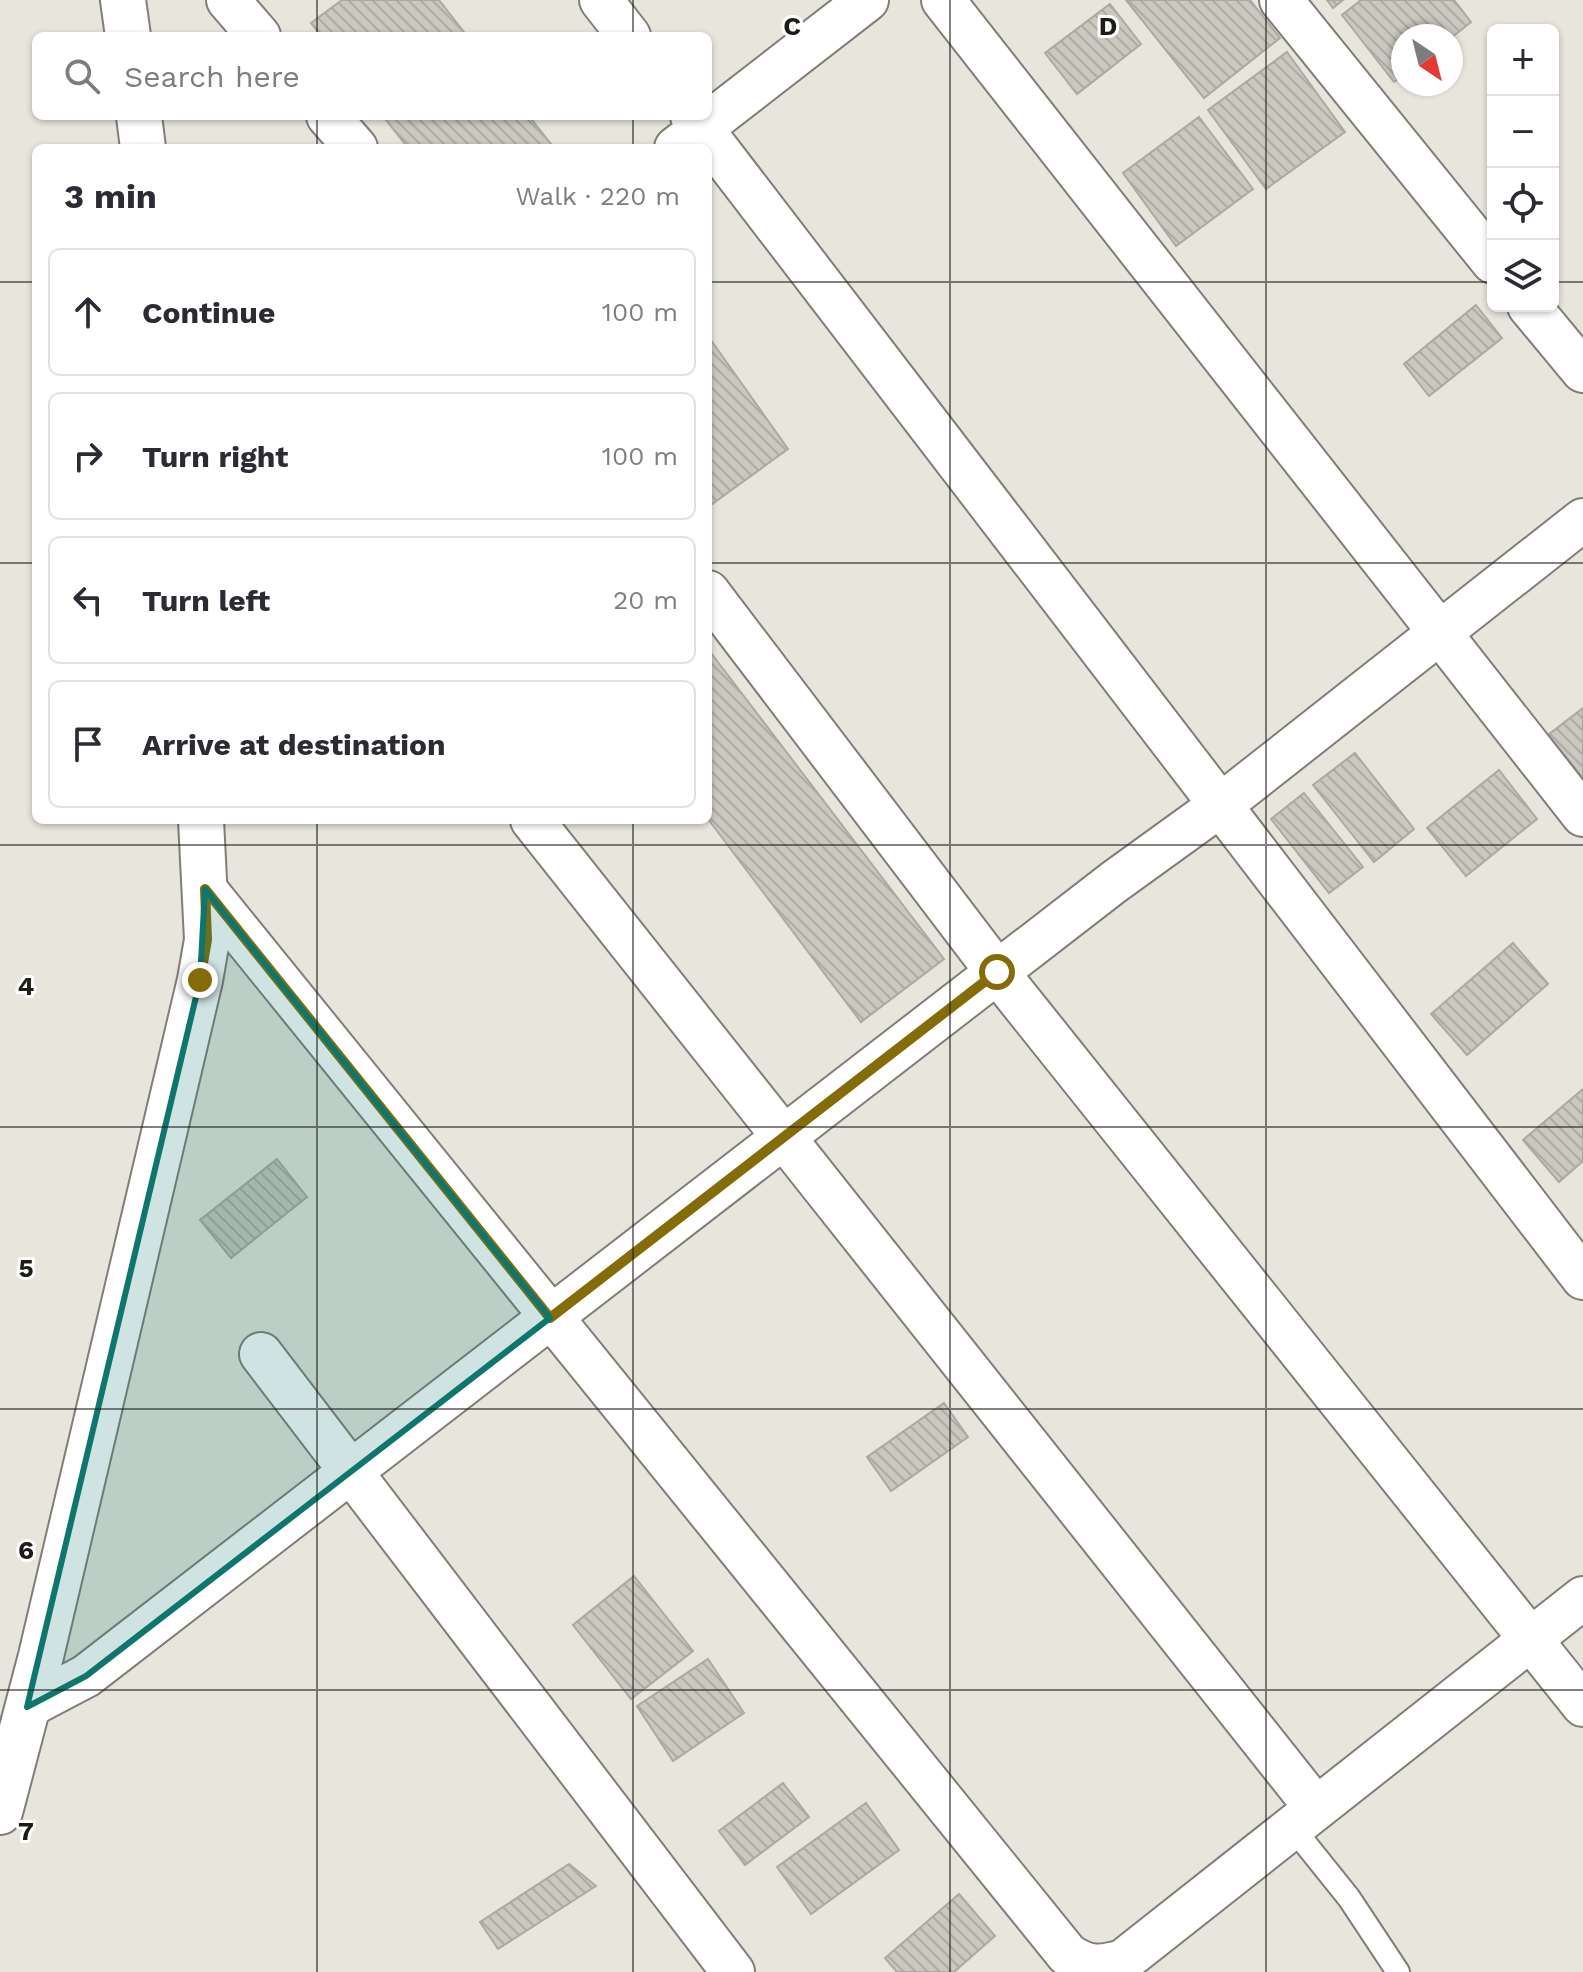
<!DOCTYPE html>
<html lang="en">
<head>
<meta charset="utf-8">
<style>
  :root { --surface:#fff; --page:#f7f7f7; --text:#2b2b33; --muted:#7c7c81; --line:#e1e1e2 }
  body { margin:0; font-family:"Work Sans",sans-serif; background:var(--page); color:var(--text) }
  .controls { position:absolute; right:24px; top:24px; display:grid; overflow:hidden; border-radius:12px; box-shadow:0 2px 6px #0004 }
  .controls button { width:72px; height:72px; display:grid; place-items:center; padding:0; border:0; border-bottom:2px solid var(--line); background:var(--surface); color:var(--text); font:40px sans-serif }
  .compass { position:absolute; left:1391px; top:24px; width:72px; height:72px; border-radius:50%; background:var(--surface); box-shadow:0 2px 6px #0004; rotate:145deg }
  .stop { position:absolute; width:24px; height:24px; margin:-18px; border:6px solid #846d09; border-radius:50%; background:#fff }
  .stop.end { background:#846d09; border-color:#fff; box-shadow:0 2px 8px #0008 }
  .list { margin:0; padding:0; list-style:none }
  h2 { display:flex; justify-content:space-between; align-items:center; height:104px; margin:0; padding:0 32px; font-size:34px }
  h2 small { font-size:26px; font-weight:400; color:var(--muted) }
  .list li { display:grid; grid-template-columns:52px 1fr auto; gap:24px; align-items:center; box-sizing:border-box; height:128px; margin:0 16px 16px; padding:0 16px; border:2px solid var(--line); border-radius:12px }
  .list b { display:block; font-size:30px; white-space:nowrap }
  .list em { font-size:26px; font-style:normal; color:var(--muted) }
  .icon { flex:none; width:44px; height:44px; fill:none; stroke:currentColor; stroke-width:2; stroke-linecap:round; stroke-linejoin:round }
  .map { position:relative; flex:none; width:1583px; height:1972px; overflow:hidden }
  .search { position:absolute; background:var(--surface); box-shadow:0 2px 6px #0004; left:32px; top:32px; width:680px; height:88px; display:flex; align-items:center; gap:20px; box-sizing:border-box; padding:0 28px; border-radius:12px; color:var(--muted); font-size:30px }
  .panel { position:absolute; background:var(--surface); box-shadow:0 2px 6px #0004; left:32px; top:144px; width:680px; height:680px; border-radius:12px }
  .map>svg:first-child { display:block }
  .building { fill:url(#building-back-hatch); stroke:#aba9a1; stroke-width:2 }
  .lines { fill:none; stroke-linecap:round; stroke-linejoin:round }
  .lane-casing { stroke:#807e77; stroke-width:26 }
  .street-casing { stroke:#807e77; stroke-width:46 }
  .secondary-casing { stroke:#807e77; stroke-width:48 }
  .lane { stroke:#fff; stroke-width:22 }
  .street { stroke:#fff; stroke-width:42 }
  .secondary { stroke:#fff; stroke-width:44 }
  .route { stroke:#846d09; stroke-width:10 }
  .marked { fill:#0f766e; fill-opacity:0.2; stroke:#0f766e; stroke-width:6; stroke-linejoin:round }
  .grid { fill:none; stroke:#1d1c19; stroke-width:2; stroke-opacity:0.55 }
  .grid-label { font-size:26px; text-anchor:middle; font-weight:bold; fill:#1d1c19; stroke:#fff; stroke-width:6; stroke-linejoin:round; paint-order:stroke }
</style>
</head>
<body>
<div class="map">
<svg width="1583" height="1972" viewBox="0 0 1583 1972">
  <defs>
    <pattern id="building-back-hatch" width="6" height="6" patternUnits="userSpaceOnUse" patternTransform="scale(2)"><rect width="6" height="6" fill="#cac8bf"/><path d="M-1 5l2 2M0 0l6 6M5-1l2 2" fill="none" stroke="#adaba4"/></pattern>
  </defs>
  <rect width="100%" height="100%" fill="#e7e5dc"/>
  <path class="building" d="M 342,0 L 439,0 L 467,36 L 321,36 L 311,23 Z
    M 1126,0 L 1250,0 L 1280,38 L 1204,98 Z
    M 1327,0 L 1343,0 L 1333,8 Z
    M 1361,0 L 1454,0 L 1471,22 L 1451,38 L 1403,36 L 1403,76 L 1394,82 L 1342,15 Z
    M 1110,4 L 1141,44 L 1077,94 L 1045,53 Z
    M 1287,52 L 1345,132 L 1266,189 L 1208,110 Z
    M 383,116 L 529,116 L 551,144 L 546,148 L 408,148 Z
    M 1199,117 L 1253,189 L 1176,246 L 1123,173 Z
    M 1476,305 L 1502,338 L 1429,396 L 1404,364 Z
    M 708,336 L 788,449 L 708,507 Z
    M 708,649 L 944,959 L 861,1022 L 708,819 Z
    M 1583,708 L 1583,778 L 1548,735 Z
    M 1355,753 L 1414,829 L 1374,862 L 1313,785 Z
    M 1499,770 L 1537,819 L 1466,876 L 1427,828 Z
    M 1304,793 L 1363,867 L 1329,893 L 1271,819 Z
    M 1513,943 L 1548,984 L 1467,1055 L 1431,1014 Z
    M 1583,1089 L 1583,1161 L 1559,1182 L 1523,1140 Z
    M 277,1159 L 307,1197 L 231,1258 L 200,1220 Z
    M 944,1403 L 968,1437 L 891,1491 L 867,1457 Z
    M 634,1576 L 693,1651 L 631,1699 L 573,1625 Z
    M 708,1659 L 744,1713 L 673,1761 L 637,1706 Z
    M 783,1783 L 809,1817 L 745,1865 L 719,1831 Z
    M 866,1803 L 899,1850 L 811,1914 L 777,1867 Z
    M 569,1864 L 596,1886 L 498,1949 L 480,1922 Z
    M 959,1894 L 995,1936 L 954,1972 L 897,1972 L 885,1958 Z"/>
  <g class="lines">
    <defs>
      <path id="lane" d="M 1292,1827 L 1349,1898 L 1398,1972"/>
      <path id="street" d="M 228,0 L 259,36
        M 601,0 L 629,36
        M 943,0 L 1583,815
        M 1281,0 L 1493,262
        M 328,116 L 356,148
        M 692,116 L 1583,1278
        M 676,148 L 867,0
        M 1529,306 L 1583,371
        M 708,592 L 997,972 L 1583,1705
        M 532,820 L 1316,1808
        M 205,889 L 1067,1954 C 1087,1968 1099,1968 1123,1961 L 1583,1598
        M 261,1354 L 733,1972
        M 27,1707 L 86,1676 L 1114,882 L 1222,804 L 1583,520"/>
      <path id="secondary" d="M 123,0 L 128,36
        M 139,116 L 143,148
        M 0,1812 L 41,1656 L 200,980 L 207,940 L 201,820"/>
    </defs>
    <use href="#lane" class="lane-casing"/>
    <use href="#street" class="street-casing"/>
    <use href="#secondary" class="secondary-casing"/>
    <use href="#lane" class="lane"/>
    <use href="#street" class="street"/>
    <use href="#secondary" class="secondary"/>
  </g>
  <g class="lines">
    <path class="route" d="M 200,980 L 207,940 L 205,889 L 550,1318 L 997,972"/>
  </g>
  <path class="marked" d="M 205,889 L 550,1318 L 86,1676 L 27,1707 L 200,980 Z"/>
  <path class="grid" d="M 317,0 L 317,36M 633,0 L 633,36M 950,0 L 950,1972M 1266,0 L 1266,1972M 317,116 L 317,148M 633,116 L 633,148M 0,282 L 36,282M 708,282 L 1493,282M 1553,282 L 1583,282M 0,563 L 36,563M 708,563 L 1583,563M 317,820 L 317,1972M 633,820 L 633,1972M 0,845 L 1583,845M 0,1127 L 1583,1127M 0,1409 L 1583,1409M 0,1690 L 1583,1690"/>
  <g class="grid-label">
    <text x="792" y="35">C</text>
    <text x="1108" y="35">D</text>
    <text x="26" y="995">4</text>
    <text x="26" y="1277">5</text>
    <text x="26" y="1559">6</text>
    <text x="26" y="1840">7</text>
  </g>
</svg>
<div class="controls">
<button>+</button>
<button>−</button>
<button><svg class="icon" aria-label="locate" viewBox="0 0 24 24"><circle cx="12" cy="12" r="6"/><path d="M12 2v4M12 18v4M2 12h4M18 12h4"/></svg></button>
<button><svg class="icon" aria-label="layers" viewBox="0 0 24 24"><path d="M12 4l9 5-9 5-9-5zM3 14l9 5 9-5"/></svg></button>
</div>
<svg class="compass" viewBox="-18 -18 36 36"><path d="M0-13l5 13h-10z" fill="#e53935"/><path d="M0 13l5-13h-10z" fill="#7c7c81"/></svg>
<div class="stop" style="left:997px;top:972px"></div>
<div class="stop end" style="left:200px;top:980px"></div>
<div class="search"><svg class="icon" aria-label="search" viewBox="0 0 24 24"><circle cx="10" cy="10" r="6"/><path d="M15 15l6 6"/></svg>Search here</div>
<section class="panel">
<h2>3 min<small>Walk · 220 m</small></h2>
<ul class="list">
<li><svg class="icon" aria-label="ahead" viewBox="0 0 24 24"><path d="M12 20V5M6 11l6-6 6 6"/></svg><div><b>Continue</b></div><em>100 m</em></li>
<li><svg class="icon" aria-label="right" viewBox="0 0 24 24"><path d="M7 20v-9h11M14 6l5 5-5 5"/></svg><div><b>Turn right</b></div><em>100 m</em></li>
<li><svg class="icon" aria-label="left" viewBox="0 0 24 24"><path d="M17 20v-9H6M10 6l-5 5 5 5"/></svg><div><b>Turn left</b></div><em>20 m</em></li>
<li><svg class="icon" aria-label="arrive" viewBox="0 0 24 24"><path d="M6 21V4h12l-3 4 3 4H6"/></svg><div><b>Arrive at destination</b></div></li>
</ul>
</section>
</div>
</body>
</html>
